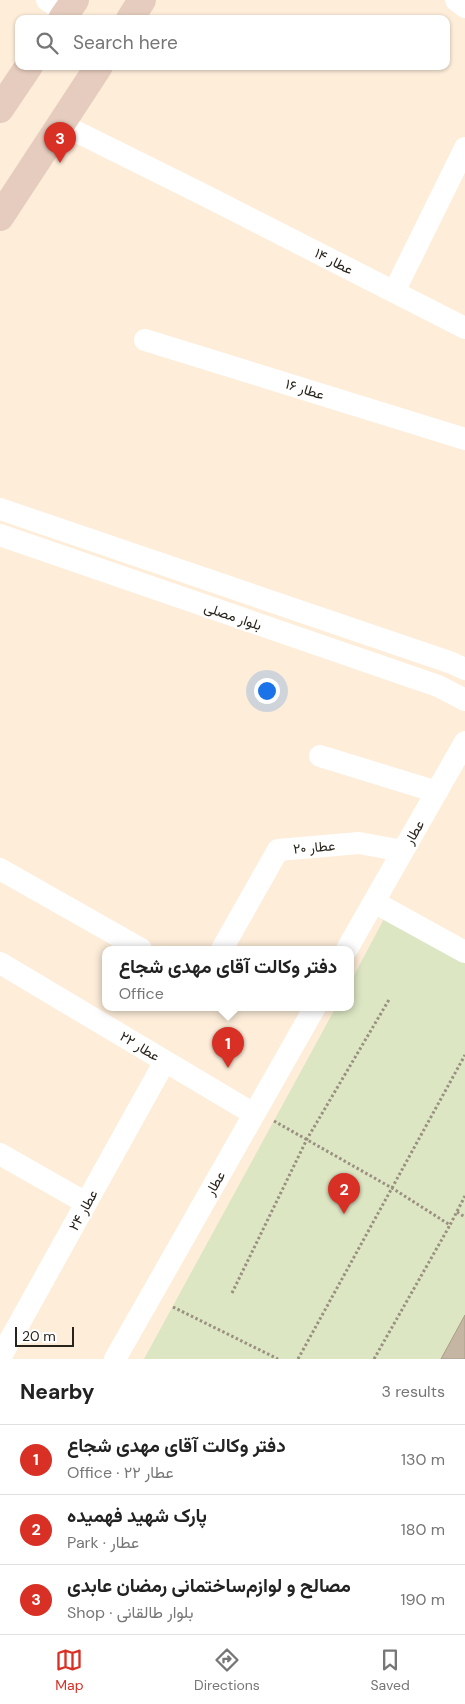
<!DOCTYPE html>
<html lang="en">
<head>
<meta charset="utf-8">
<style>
  :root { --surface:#fff; --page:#f2f2f2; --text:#222; --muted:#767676; --line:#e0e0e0; --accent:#d93025 }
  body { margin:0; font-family:"DM Sans",Vazirmatn,sans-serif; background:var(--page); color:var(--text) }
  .scale { position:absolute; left:15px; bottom:12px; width:59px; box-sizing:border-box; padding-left:5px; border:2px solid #28231b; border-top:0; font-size:14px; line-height:18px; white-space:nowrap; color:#28231b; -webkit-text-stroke:4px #fff; paint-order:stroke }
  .you { position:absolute; left:266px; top:690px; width:18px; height:18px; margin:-12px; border:4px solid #fff; border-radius:50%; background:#1a73e8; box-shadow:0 0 0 8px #1a73e833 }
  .badge { display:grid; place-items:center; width:32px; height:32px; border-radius:50%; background:var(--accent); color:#fff; font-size:16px; font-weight:700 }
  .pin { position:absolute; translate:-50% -41px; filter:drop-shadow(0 1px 2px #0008) }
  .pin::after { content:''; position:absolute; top:26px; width:18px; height:15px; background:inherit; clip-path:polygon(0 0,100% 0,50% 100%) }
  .popup { position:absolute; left:102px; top:946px; width:252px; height:65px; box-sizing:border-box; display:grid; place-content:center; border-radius:10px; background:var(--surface); filter:drop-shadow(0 1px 4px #0005); font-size:16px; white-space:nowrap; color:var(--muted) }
  .popup b { font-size:19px; color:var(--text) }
  .popup::after { content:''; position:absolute; left:50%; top:100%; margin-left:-10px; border:10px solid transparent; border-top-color:var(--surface) }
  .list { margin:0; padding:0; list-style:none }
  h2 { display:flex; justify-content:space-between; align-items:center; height:65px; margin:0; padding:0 20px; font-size:21px }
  h2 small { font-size:16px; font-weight:400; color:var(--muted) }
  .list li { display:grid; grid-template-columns:32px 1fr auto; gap:15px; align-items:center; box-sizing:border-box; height:70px; padding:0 20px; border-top:1px solid var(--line) }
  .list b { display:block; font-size:19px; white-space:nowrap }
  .list p { margin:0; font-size:16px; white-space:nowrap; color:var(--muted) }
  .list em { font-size:16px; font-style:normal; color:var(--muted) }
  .icon { flex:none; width:28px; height:28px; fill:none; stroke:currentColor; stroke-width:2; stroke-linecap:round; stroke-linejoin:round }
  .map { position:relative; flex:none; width:465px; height:1359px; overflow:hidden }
  .search { position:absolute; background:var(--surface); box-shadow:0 1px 4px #0004; left:15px; right:15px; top:15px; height:55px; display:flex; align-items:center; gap:12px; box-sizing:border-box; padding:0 18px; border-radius:10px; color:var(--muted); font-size:19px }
  .sheet { height:275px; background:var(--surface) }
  nav { display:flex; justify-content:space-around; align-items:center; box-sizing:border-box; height:70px; border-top:1px solid var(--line); background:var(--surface); font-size:14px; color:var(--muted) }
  nav a { display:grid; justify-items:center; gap:2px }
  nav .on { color:var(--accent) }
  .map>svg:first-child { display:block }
  .green { fill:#dce6c3 }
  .building { fill:#c5b6a3; stroke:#aa9b88 }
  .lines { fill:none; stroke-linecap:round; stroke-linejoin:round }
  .path { stroke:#9a8f80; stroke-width:3; stroke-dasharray:2.5 2.5; stroke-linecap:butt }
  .minor { stroke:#fff; stroke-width:22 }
  .major { stroke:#e6ccbe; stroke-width:28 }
  .labels { text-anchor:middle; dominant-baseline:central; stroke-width:5; stroke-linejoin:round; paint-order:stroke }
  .street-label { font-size:14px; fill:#28231b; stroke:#fff }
</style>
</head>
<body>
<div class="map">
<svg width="465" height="1359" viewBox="0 0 465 1359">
  <rect width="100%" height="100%" fill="#fdedd9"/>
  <path class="green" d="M 385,917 L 465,960 L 465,1315 L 441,1359 L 144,1359 L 336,1007 L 350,1007 L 351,981 Z"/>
  <path class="building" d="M 465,1315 L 465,1359 L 441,1359 Z"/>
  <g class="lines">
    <path class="path" d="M 274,1121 L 392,1188 L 450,1225 L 465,1196
      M 457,1212 L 465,1217
      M 232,1293 L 307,1139 L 390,998
      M 173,1307 L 278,1359
      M 298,1359 L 465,1055
      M 374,1359 L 450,1225"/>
    <path class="minor" d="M 47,0 L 66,13
      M 456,0 L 465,7
      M 61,124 L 204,195 L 465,328
      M 394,292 L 465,148
      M 145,340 L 465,439
      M 0,509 L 452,663 L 465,669
      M 0,535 L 438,686 L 465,700
      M 320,756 L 437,792
      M 0,869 L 141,949
      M 374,902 L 465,952
      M 222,949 L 278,850 L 359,843 L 403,851
      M 347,949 L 465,742
      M 0,963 L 254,1114
      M 0,1154 L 86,1203
      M 0,1358 L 165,1061
      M 115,1359 L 315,1007"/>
    <path class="major" d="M 62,19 L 75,0
      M 130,19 L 142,0
      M 0,109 L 29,66
      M 0,217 L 99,66"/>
  </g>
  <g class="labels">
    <g class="street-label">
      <text transform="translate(334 261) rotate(27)">عطار ۱۴</text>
      <text transform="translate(305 389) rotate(17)">عطار ۱۶</text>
      <text transform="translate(233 616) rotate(19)">بلوار مصلی</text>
      <text transform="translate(414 832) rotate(-60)">عطار</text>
      <text transform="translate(314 847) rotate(-5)">عطار ۲۰</text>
      <text transform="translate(140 1046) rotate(31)">عطار ۲۲</text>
      <text transform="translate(215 1183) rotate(-60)">عطار</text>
      <text transform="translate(83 1210) rotate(-61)">عطار ۲۴</text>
    </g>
  </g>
</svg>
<div class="scale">20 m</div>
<div class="you"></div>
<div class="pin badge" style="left:228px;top:1068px">1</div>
<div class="popup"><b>دفتر وکالت آقای مهدی شجاع</b>Office</div>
<div class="pin badge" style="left:344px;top:1214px">2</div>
<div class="pin badge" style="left:60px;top:163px">3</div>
<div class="search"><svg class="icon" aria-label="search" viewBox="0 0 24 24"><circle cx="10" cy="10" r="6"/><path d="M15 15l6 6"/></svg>Search here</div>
</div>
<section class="sheet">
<h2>Nearby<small>3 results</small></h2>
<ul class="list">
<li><span class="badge">1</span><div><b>دفتر وکالت آقای مهدی شجاع</b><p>Office · عطار ۲۲</p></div><em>130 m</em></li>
<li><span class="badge">2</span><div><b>پارک شهید فهمیده</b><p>Park · عطار</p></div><em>180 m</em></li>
<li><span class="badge">3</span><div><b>مصالح و لوازم‌ساختمانی رمضان عابدی</b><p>Shop · بلوار طالقانی</p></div><em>190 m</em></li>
</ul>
</section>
<nav>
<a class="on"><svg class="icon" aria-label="map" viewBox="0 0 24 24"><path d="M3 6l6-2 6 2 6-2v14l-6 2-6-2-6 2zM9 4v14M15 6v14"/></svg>Map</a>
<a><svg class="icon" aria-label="directions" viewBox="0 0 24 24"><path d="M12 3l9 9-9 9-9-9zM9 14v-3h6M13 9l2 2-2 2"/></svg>Directions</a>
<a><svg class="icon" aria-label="saved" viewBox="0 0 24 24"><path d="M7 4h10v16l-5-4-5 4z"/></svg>Saved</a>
</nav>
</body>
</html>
